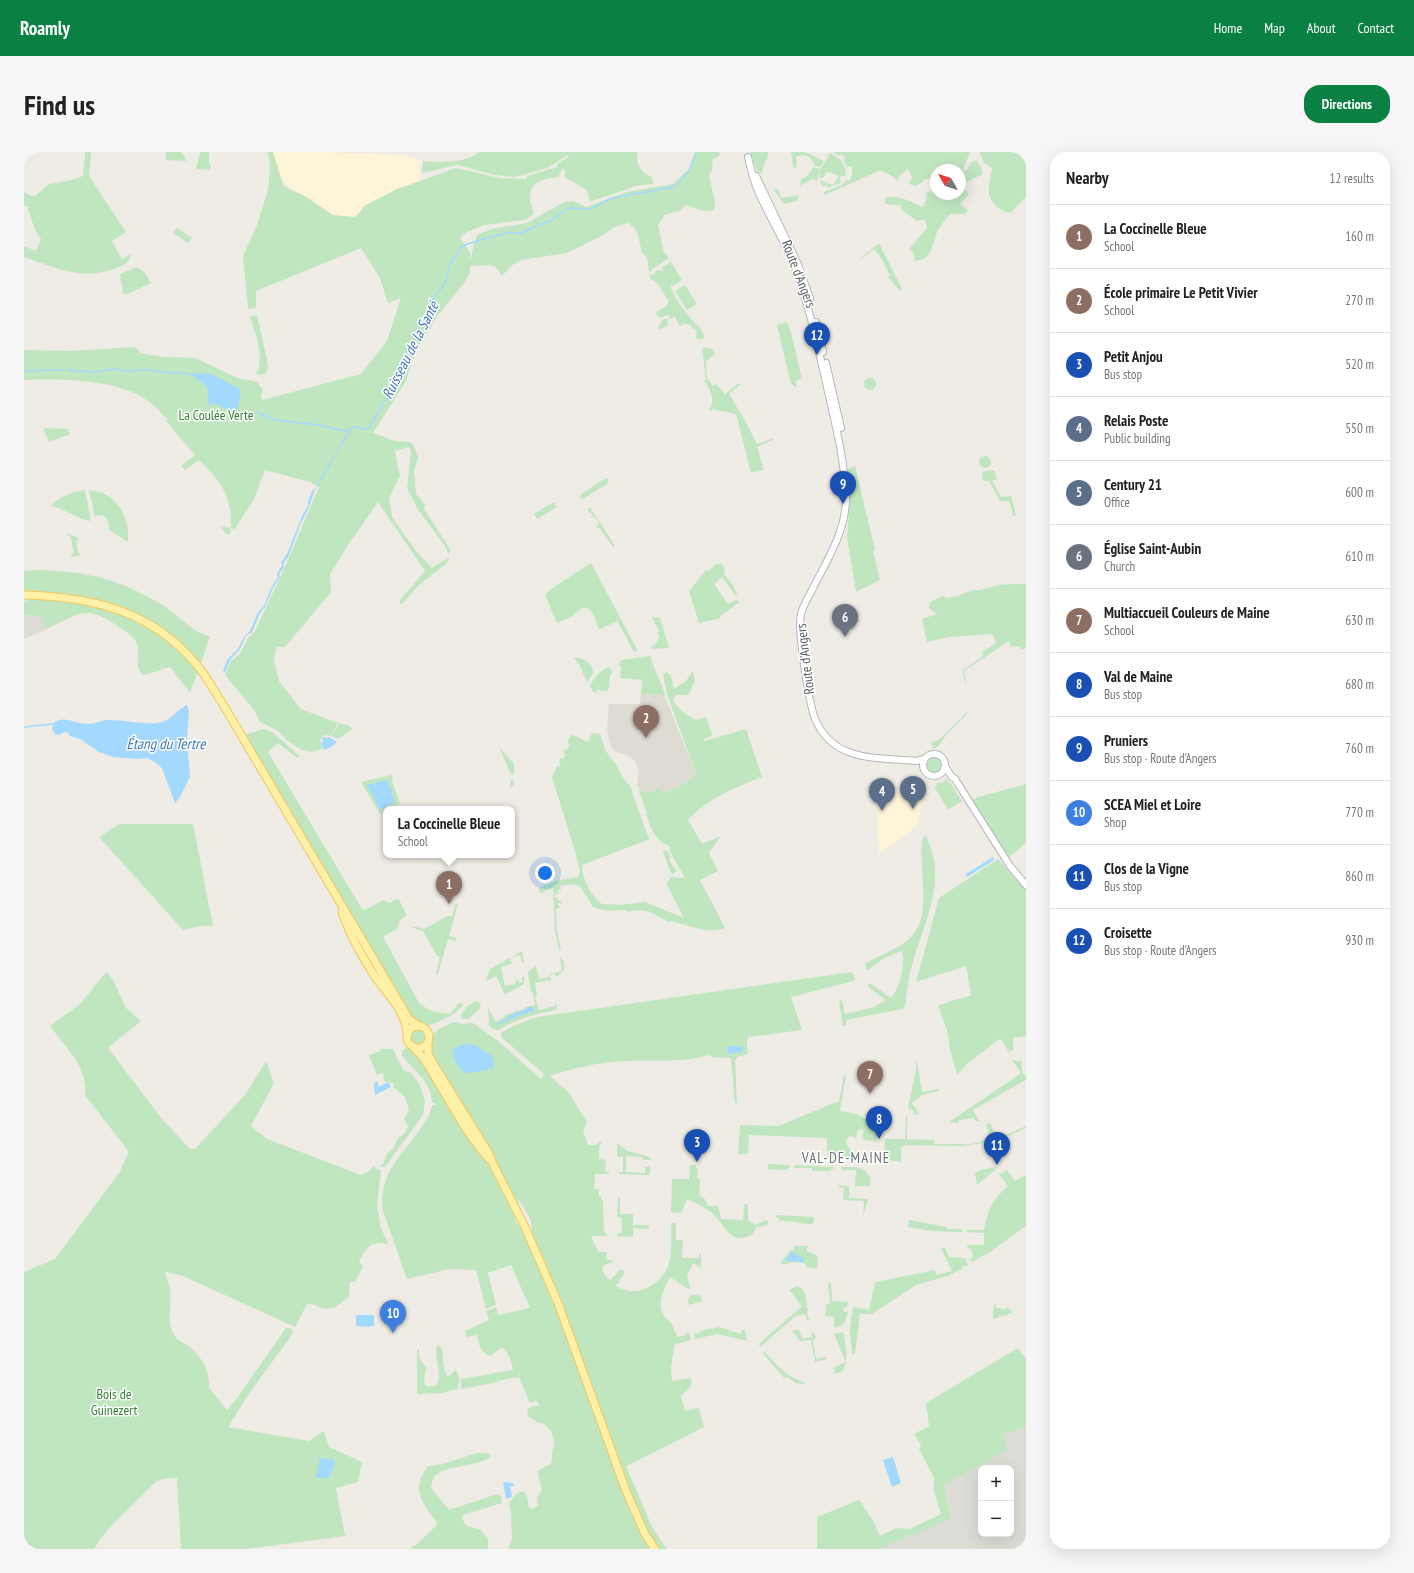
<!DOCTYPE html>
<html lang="en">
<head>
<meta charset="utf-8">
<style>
  :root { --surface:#fff; --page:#f6f6f6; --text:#222; --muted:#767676; --line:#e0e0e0; --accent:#0b8043 }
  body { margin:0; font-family:"PT Sans Narrow",sans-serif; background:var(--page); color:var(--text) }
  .controls { position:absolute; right:12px; bottom:12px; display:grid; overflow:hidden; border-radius:8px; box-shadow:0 4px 16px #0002 }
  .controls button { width:36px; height:36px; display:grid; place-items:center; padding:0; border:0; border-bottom:1px solid var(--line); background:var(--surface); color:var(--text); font:20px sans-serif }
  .compass { position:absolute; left:906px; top:12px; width:36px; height:36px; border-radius:50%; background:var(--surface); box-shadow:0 4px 16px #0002; rotate:309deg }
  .you { position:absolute; left:521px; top:721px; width:14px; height:14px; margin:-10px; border:3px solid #fff; border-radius:50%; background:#1a73e8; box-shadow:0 0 0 6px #1a73e833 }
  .badge { display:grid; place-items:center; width:26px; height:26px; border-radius:50%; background:var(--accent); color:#fff; font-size:13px; font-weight:700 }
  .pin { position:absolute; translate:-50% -33px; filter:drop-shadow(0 1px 2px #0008) }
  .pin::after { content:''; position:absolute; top:21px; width:14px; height:12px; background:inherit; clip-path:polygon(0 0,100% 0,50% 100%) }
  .popup { position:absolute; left:359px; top:654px; width:132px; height:52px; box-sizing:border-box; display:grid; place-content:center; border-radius:8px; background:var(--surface); filter:drop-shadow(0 1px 3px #0005); font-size:13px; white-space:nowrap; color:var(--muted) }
  .popup b { font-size:15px; color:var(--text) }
  .popup::after { content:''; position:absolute; left:50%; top:100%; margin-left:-8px; border:8px solid transparent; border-top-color:var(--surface) }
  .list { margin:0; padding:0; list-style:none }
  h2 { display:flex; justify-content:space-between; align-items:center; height:52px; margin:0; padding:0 16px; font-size:17px }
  h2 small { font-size:13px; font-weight:400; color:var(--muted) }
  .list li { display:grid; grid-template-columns:26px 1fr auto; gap:12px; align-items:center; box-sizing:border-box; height:64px; padding:0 16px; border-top:1px solid var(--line) }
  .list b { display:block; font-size:15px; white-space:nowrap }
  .list p { margin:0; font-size:13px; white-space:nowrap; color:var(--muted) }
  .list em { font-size:13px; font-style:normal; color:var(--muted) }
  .map { position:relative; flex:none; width:1002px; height:1397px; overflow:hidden; border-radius:16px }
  header { display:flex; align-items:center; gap:24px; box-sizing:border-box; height:56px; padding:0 20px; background:var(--accent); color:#fff }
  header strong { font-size:19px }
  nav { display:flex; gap:22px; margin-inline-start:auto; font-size:14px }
  .intro { display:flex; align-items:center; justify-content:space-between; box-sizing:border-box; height:96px; padding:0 24px }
  h1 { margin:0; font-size:28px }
  .button { padding:10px 18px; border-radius:16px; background:var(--accent); color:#fff; font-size:14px; font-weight:700 }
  main { display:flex; gap:24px; padding:0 24px }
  aside { flex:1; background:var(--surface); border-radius:16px; box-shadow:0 4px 16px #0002 }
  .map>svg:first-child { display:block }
  .commercial { fill:#fef5d9 }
  .industrial { fill:#dddbd6; fill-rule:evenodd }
  .education { fill:#dedbd2 }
  .green { fill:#c0e6c0 }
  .water { fill:#a3d8ff }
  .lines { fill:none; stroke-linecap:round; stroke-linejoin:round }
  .stream { stroke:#a3d8ff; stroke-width:1.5 }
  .minor-casing { stroke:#b4b7bb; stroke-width:8 }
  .major-casing { stroke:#f2c659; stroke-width:9 }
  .minor { stroke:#fff; stroke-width:6 }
  .major { stroke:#fff0a8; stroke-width:7 }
  .labels { text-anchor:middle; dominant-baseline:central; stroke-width:3; stroke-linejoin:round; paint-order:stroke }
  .street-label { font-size:14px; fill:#5c6064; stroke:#fff }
  .park-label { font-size:14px; fill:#348337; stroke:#fff }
  .water-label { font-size:15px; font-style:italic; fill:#3f78b2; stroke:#fff }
  .neighbourhood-label { font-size:15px; letter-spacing:1px; fill:#6d7276; stroke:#fff }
</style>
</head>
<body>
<header>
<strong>Roamly</strong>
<nav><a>Home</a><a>Map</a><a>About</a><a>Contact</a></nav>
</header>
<div class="intro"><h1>Find us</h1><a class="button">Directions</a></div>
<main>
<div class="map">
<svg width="1002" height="1397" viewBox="0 0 1002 1397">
  <rect width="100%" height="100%" fill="#eeece4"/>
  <path class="commercial" d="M 249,0 L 298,0 L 383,3 L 386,6 L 396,7 L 396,31 L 318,75 L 289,52 L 290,50 L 265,35 L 260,30 L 255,22 Z
    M 898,636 L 899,644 L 894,674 L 855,702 L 852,641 Z"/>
  <path class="industrial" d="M 0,463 L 16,464 L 23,477 L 0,487 Z
    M 1002,1275 L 1002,1397 L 853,1397 L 927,1367 L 920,1333 L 964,1309 L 984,1297 L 979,1283 ZM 957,1316 L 987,1316 L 987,1382 L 957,1382 Z"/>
  <path class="education" d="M 617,542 L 641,542 L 641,545 L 672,622 L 658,633 L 640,641 L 635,636 L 622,641 L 617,638 L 613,633 L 615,619 L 611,609 L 605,604 L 592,600 L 586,593 L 585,588 L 583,577 L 585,552 L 616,552 Z"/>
  <path class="green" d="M 61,0 L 67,0 L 65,24 L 102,80 L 88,89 L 89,91 L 98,107 L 107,102 C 106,111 98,114 90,117 C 56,129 31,115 0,105 L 0,94 L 12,99 L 17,87 L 11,78 L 3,54 L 0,54 L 0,40 L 10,45 L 25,32 L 44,29 L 59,24 Z
    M 142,0 L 157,0 L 161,5 L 162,9 L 142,8 Z
    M 176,0 L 185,0 L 185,12 L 187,15 L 186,18 L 172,17 Z
    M 244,0 L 249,0 L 259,33 L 267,38 L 279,43 L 309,63 L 330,65 L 335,61 L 340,54 L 373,37 L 432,16 L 476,26 L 502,27 L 503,24 L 533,15 L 534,11 L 543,6 L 545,2 L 523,16 L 491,25 L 471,23 L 433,13 L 398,21 L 399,9 C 418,10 439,12 455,0 L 614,0 C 610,10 618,22 628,25 L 629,32 L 610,34 C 605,38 574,46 566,50 L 563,38 L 541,25 L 541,19 L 539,16 L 534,25 C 530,26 525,26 521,27 C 503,31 504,48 510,62 L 501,68 L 460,73 L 441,81 L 436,86 L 445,99 L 447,107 L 449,95 L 453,83 L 467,77 L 503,71 L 540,50 L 549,49 L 562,55 L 603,40 L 649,32 L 664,18 L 667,18 L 667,15 L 666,12 L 671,0 L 695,0 L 695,4 L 689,7 L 688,18 L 685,23 L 691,50 L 690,58 L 680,59 L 661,53 L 657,58 L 641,63 L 634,73 L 639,98 L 645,106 L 628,117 L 625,122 L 629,123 L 633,118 L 636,118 L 640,120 L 638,115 L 647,110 L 658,128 L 649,134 L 647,132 C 647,145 664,162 672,173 L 675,174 L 681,185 L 679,187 L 674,187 L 671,185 L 673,181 L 672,178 L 668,176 L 667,173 L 660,172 L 656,174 L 652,168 L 651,164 L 643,168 L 644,173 L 637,177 L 634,176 L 639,167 L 644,167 L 646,164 L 644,163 L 636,166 L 631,161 L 642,154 L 645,149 C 638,141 637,131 626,127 L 623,105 L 618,101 L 613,79 L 605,71 L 590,75 L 579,83 L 543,101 L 497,108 L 487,114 L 478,124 L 471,114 L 462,113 L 446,114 L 446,121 L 440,131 L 414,163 L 401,184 L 390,203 L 382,229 L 349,281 L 371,289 L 386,290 L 390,294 L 394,306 L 390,319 L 392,342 L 401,353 L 400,357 L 426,397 L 426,400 L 424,402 L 421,394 L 393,356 L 383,336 L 387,299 L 385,295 L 371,299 L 376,324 L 365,346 L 368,365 L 392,399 L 408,416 L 425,405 L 424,410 L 394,434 L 379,451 L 376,452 L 376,448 L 401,419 L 354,350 L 326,390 L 306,422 L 307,440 L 261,495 L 253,495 L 250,507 L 255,529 L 277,557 L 314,571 L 307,584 L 300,583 L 296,587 L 298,597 L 288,600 L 278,598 L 264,589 L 253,578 L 236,570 L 231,559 L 201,523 L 207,509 L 216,502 L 224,486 L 231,479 L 260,417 L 295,335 L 286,330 L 241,318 L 230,347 L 211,377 L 207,376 L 206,382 L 202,382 L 197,375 L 207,376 C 208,344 197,329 175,308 L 161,318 L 157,314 L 171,303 L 142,269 L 144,266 L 138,263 C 136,258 132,255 128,252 C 96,226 39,227 0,228 L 0,198 L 47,199 L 110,195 L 115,198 L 115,201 L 140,205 L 172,206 L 213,226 L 234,230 L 235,234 L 239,237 L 237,244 L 238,248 L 337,222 L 363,189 L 377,146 L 364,151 L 356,126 L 337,96 L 232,139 L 232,156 L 224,157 L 219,104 L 233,73 L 244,38 L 246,15 Z
    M 726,0 L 744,0 L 743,8 L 741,9 L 739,18 L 738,21 L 734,20 C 730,13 730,7 726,0 Z
    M 767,0 L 781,0 L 800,9 L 796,15 L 791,14 C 788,4 780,1 772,5 L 773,15 L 769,16 Z
    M 809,0 L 946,0 L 939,18 L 942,19 L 947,11 L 952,8 L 957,15 L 959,22 L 943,30 L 940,37 L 945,42 L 936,52 L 944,58 L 941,62 L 926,62 C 922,67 918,72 914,78 C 908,90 910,107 891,109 L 889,100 L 885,97 L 903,76 L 901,67 L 893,69 L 879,59 L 876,53 L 867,53 L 860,51 L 862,45 C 876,44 886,49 898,55 L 903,47 L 902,41 L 912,37 L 912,42 L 936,42 L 936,18 L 912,18 L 912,32 L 910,32 L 907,27 L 901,27 C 896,33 892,35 885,32 L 888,25 L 884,17 L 876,23 L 874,29 C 869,24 865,21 858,20 L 857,18 L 801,43 L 799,40 L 816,34 L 823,28 L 826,29 L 828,22 L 828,15 L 827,14 L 823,15 L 820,8 L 822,6 L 817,2 L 815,4 Z
    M 957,0 L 1002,0 L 1002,45 L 986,61 C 977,60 968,52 965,42 C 964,35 967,24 968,16 L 960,11 L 956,1 Z
    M 806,1 C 815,6 824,13 821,25 L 818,23 L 815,28 L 818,30 L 804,36 L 803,33 L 798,34 L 796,28 L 809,33 L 815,24 L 806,20 L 805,21 L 802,20 L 799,26 L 795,26 L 796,18 Z
    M 790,15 L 796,17 L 792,31 L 791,26 L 777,33 L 776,36 L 777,27 L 782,25 Z
    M 754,37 L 757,46 L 775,43 L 773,49 L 760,52 L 750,38 Z
    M 153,76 L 168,86 L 164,91 L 149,81 Z
    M 855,91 L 878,137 L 876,139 L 864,125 L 866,124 L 858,107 L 850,97 L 835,109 L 835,108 Z
    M 112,115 C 120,118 123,124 127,131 L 104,142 L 99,142 L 96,122 Z
    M 661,133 L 673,152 L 663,158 L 651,139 Z
    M 233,163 L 243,208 L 244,215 L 242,221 L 236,223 L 231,220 L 234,219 C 239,200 232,183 226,165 Z
    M 763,170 L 768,184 L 777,223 L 777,226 L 771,230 L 773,234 L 772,235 L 767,232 L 753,173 Z
    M 681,195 L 690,198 L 689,200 L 692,201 L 682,209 L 683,226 L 689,234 L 692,232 L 701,242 L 715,231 L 716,233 L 705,242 L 720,267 L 733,292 L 749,286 L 749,288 L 733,295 L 740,318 L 727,321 L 712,262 L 689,257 L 687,260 L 685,257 C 692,249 686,236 680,229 L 682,228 L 678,196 Z
    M840 232a6 6 0 1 1 12 0a6 6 0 1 1-12 0Z
    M 19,276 L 45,277 L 44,279 L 46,282 L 25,290 Z
    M955 310a6 6 0 1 1 12 0a6 6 0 1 1-12 0Z
    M 831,314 L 851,398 L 849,399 L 856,428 L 832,440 L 823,384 L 825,357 L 824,317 Z
    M 968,318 L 971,319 L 973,327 L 968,329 L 977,345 L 987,344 L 992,363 L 989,364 L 986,351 L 984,349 L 976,349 L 965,329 L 959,329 L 958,320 Z
    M 582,326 L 585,327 L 584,331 L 559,347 L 556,346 L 557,342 Z
    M 61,338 L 67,369 C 54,368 41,356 26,354 C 36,345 48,339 61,338 Z
    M 65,338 C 93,340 106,365 104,390 L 85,378 L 84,369 L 80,364 L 74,363 L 71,365 Z
    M 528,351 L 530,351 L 533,355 L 513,367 L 510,362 Z
    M 566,355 L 591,394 L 588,394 L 578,379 L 572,374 L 575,372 L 570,364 L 567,366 L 568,362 L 567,361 L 565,361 L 564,357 Z
    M 44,381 L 54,386 L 55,388 L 52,389 L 54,401 L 57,401 L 56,403 L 49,405 L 47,404 L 47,402 L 50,401 L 46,383 L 43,384 Z
    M 567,411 L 614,499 L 610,500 L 593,469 L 575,478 L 569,461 L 563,456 L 558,456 L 547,465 L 533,471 L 521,443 L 530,435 Z
    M 697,411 L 700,415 L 700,422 L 709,433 L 713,442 L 712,444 L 698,425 L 690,432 L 704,452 L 712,448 L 716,450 L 696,464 L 697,466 L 675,471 L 665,439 L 682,418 L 685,419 L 691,413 Z
    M 14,418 C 38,419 62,421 85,428 C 101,433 120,442 135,451 C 152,460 167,481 186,484 L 176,514 L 158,494 L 76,449 L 43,443 L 10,441 L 0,438 L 0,419 Z
    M 989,432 L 1002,432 L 1002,494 L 1000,497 L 998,498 L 995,494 L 987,495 L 985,489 L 940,519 L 943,534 L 940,526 L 939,518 L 959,504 L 958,500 L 972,491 L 969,482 L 924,485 L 903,490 L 898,467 L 913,462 L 905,456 L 906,450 L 918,444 L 923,446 L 934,444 L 948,438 L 956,438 L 974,433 Z
    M 13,446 C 66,449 113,460 153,496 C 160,503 167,511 174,519 L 166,541 L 146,515 L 120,523 C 109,517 116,504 114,495 C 112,485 103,481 95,475 C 61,452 57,461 23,477 L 16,464 L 0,463 L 0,449 Z
    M 628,465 L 636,466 L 645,496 L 627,497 L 628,493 L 630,494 L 636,484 L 633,482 L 635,479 Z
    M 627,504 L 628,510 L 641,542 L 617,542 L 618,528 L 596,526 L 597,514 L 594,513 L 597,508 Z
    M 550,506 C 557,505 564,509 568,515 L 569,521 L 563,530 L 556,514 Z
    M 585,515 L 589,520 L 586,523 L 585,536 L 583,539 L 573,538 L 572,541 L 569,540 L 566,534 C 570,526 576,518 585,515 Z
    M 669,518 L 671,530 L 664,543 L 652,543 L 649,548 C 655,558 663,564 673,568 L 682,565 L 688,582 L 686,585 L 680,587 L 680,589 L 722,577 L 738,625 C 716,633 679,649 664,668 L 678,692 L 697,684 L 685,701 L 694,719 L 676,728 L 701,776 C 684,783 664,773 647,769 L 645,770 C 627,760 624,756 603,760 L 602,758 C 591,759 579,760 569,755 L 556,734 C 549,732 543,733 536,734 L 537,738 L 534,738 L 534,741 L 537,742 L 531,742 L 531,746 L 537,746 L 534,746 L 534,749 L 537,749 L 538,751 L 534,751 L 534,754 L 538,755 L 532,757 L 533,779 L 537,798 L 535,798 L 531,779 L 529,736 L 517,741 L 515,739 L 515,736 L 531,729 L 554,725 L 556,720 L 553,706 L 528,625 L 533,614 L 535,615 L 537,611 L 535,610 L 536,606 L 539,607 L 542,602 L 539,600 L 540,597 L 543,598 L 546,592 L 543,591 L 547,582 L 564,590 L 568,581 L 576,582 L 581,598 L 593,614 L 599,626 L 606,634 L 623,682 L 626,687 L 558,713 C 557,724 568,746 578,752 L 596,753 L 621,750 L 660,766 L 642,731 L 645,729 L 646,725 L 661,726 L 647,702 L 645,694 C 630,688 627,675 622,662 L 623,661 L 614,637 L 622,641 L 635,636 L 640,641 L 658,633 L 672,622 L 643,542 L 639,522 L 643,520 L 647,524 L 650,537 L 662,529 Z
    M 943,560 L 943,562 L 922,583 L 914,595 L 909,597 L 907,590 L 910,590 L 917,586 Z
    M 315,571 L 325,574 L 328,577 L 314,587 L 308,584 Z
    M 240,577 C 244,578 247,579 249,581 C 253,584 275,603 276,605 L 272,605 L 254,591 L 244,600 L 338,757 L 341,758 L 359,748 L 366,751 L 374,746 L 383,763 L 375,769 L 374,776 L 359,785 L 395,851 C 404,859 415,861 426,862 L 436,850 L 439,853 C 434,861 411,873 403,873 C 398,873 392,871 388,868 L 221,584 L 226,581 Z
    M 475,595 L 490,612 L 490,622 L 487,623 L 487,628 L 490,629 L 490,633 L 486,636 L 487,622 Z
    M901 612a9 9 0 1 1 18 0a9 9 0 1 1-18 0Z
    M 368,623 L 369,626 L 368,629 L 376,651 L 366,657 L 362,657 L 362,659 L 356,662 L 337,630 Z
    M 922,627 L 927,632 L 938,649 L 924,658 L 911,636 L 913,631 L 918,631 Z
    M 1002,632 L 1002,691 L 985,705 L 947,649 L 954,645 Z
    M 95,672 L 169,672 L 189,774 L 177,774 L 159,778 L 75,685 Z
    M 902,684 C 923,727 903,764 890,806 C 885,822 883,838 881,854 L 879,857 L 822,868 L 822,874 L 819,874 L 815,849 L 818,848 L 821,862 L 850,855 L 862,848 L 843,834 L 846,831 L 867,846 C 877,833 881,814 878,799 L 860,806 L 843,819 L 841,812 C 855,803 871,799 884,788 C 912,764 892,716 899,685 Z
    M 640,698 L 644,699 L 647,706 L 645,707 L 649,715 L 651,715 L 652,719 L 650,722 L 647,721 L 639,700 Z
    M 974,707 L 1002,738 L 1002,884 L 989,886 L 989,898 L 985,900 L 977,887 L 974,888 L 943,912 L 933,923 L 926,897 L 923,878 L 914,854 L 930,848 L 947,844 L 942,814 L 892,830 L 915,746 Z
    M 432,751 L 434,752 L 425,784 L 432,786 L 432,789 L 424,787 L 414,822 L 412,822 L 416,805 L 413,804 L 399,779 L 389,776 L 389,774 L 400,777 L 424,764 L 428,764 Z
    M 498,799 L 500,810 L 498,811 L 496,803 L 486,805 L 488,812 L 477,815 L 481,834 L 491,832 L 491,829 L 495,828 L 495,831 L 498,830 L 498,825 L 500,824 L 500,832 L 480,843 L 478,836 L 472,824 L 462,829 L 466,817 Z
    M 536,805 C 543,812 541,820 532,825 L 531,822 L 527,823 L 527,828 L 511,831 L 513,844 L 511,845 L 515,858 L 531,854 L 531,851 L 532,851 L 533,855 L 532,858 C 511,862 493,867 474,878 C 469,878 465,875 464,870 L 465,870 L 464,856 L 472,870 L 481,864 L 481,863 L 491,860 L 491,859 L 501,857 L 501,855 L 511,853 L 509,841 L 507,840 L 504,820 L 512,814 L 515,827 L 527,825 L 526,822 L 538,819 Z
    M 82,820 L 88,826 L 102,856 L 117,869 L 84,896 L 138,967 L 166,997 L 171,997 L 221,943 L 242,909 L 250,931 L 227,974 L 243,987 L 337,1023 L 346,1019 L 349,1014 L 357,1019 L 353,1053 L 357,1077 L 363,1088 L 364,1093 C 347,1087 343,1096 335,1109 L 339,1115 L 331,1130 L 326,1130 L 325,1145 C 317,1150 309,1160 298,1156 C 290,1154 293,1152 283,1152 L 271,1175 L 159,1124 L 141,1120 C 143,1126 145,1132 146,1138 C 148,1153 142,1170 150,1183 C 154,1190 162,1191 167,1196 C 179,1206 186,1221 185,1236 L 203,1258 L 213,1246 L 262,1176 L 267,1176 L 269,1180 L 265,1187 L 226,1240 L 204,1275 L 285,1289 L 300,1279 L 305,1295 L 338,1310 L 334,1330 L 312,1336 L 321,1384 L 222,1397 L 157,1397 L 153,1326 L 139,1327 L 133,1329 L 89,1372 L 76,1387 L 70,1397 L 0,1397 L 0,1120 L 31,1107 L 95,1021 L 105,1000 L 61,943 C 65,916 41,895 26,874 L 56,852 Z
    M 828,820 L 831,826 L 830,829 L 767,845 L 778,878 L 724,885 L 723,894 L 724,902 L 713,905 L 711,909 L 713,952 L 711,951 L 707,906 L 688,905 L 685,903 C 658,911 629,908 601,909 C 575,910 550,916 526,924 L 544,940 L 563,970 L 559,979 L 564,993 L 571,993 L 576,990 L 578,990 L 575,995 L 575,1007 L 582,1008 L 581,1019 L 585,1020 L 585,1022 L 571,1022 L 570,1037 L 575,1037 L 575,1045 L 577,1045 L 577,1048 L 579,1049 L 580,1081 L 583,1081 L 583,1084 L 567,1084 L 574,1100 L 583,1100 L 582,1107 L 591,1109 L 578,1114 L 580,1122 L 586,1128 L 597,1117 L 601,1120 L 592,1134 C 598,1137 605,1140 613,1139 C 626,1137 642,1125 645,1111 C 648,1098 647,1084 647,1071 L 652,1071 L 652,1088 L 659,1088 L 658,1106 L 675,1106 L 675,1102 L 677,1102 L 677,1116 L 669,1111 L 663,1123 L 666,1136 L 664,1137 L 646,1125 C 640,1136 632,1152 640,1164 C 642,1167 645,1168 647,1171 C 650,1175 651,1181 654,1185 L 661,1183 L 663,1180 L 664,1181 L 665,1181 L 667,1188 L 651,1192 L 647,1214 L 648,1229 L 667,1226 L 668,1229 L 666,1235 L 657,1244 L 661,1259 L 675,1256 L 680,1275 L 602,1314 L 629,1377 L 643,1397 L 633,1397 L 625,1384 L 606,1341 L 524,1121 L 508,1083 L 507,1069 L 498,1052 L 491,1046 L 468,1003 L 407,906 L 407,891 L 409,882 L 415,877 L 429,870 L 440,872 L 449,871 L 474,889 L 517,927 L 520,922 L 477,885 L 477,881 L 489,874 L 513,865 Z
    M 453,849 L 457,853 L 455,858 L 444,867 L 438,867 L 437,863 C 439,858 447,850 453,849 Z
    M386 885a8 8 0 1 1 16 0a8 8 0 1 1-16 0Z
    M 382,896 L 392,900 L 466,1012 L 486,1049 L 492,1070 L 504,1088 L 515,1111 L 627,1397 L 484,1397 L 488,1387 L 487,1362 L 485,1351 L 492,1342 L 498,1339 C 505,1342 503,1349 505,1355 L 508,1357 L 514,1354 L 513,1346 L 518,1337 L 514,1323 L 515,1318 L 527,1312 L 530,1289 L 527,1279 L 520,1272 L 512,1270 L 504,1264 L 503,1257 L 509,1254 L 516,1254 L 512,1248 L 509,1250 L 506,1251 L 495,1225 L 482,1227 L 469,1231 L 437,1237 L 437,1227 L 489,1218 C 487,1208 485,1202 478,1195 L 466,1204 C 456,1200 455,1193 453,1183 L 442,1185 L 441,1179 L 465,1168 L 462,1159 L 472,1155 L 474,1163 L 506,1156 L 487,1113 L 464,1121 L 472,1153 L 462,1157 L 452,1118 L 426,1117 L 383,1127 L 359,1059 C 354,1027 373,1007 392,983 C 399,973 406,965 408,953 L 412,953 L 411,951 L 408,950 L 406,939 L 400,928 L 378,904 L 378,899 Z
    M 356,897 L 369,897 L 379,918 L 387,921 L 396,933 L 401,948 L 399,963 L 361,1015 L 355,1014 L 359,1012 L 363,1002 L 369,997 L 374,986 L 381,981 L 384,974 L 380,967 L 385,958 L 381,945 L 369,935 L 370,931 L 360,929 L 359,922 L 360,921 L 353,923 L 345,903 L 357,899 Z
    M 996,906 L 997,906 L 998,919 L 1000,923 L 1002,923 L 1002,928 L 949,958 L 955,969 L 951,969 L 950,966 L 935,968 L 935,971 L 925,970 L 993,924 L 997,921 L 988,908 L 989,907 L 991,909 L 996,909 Z
    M 892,910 L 893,910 L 898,940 L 915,937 L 915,939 L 900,942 L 888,951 L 896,963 L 889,962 L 890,959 L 884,956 L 892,918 Z
    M 820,923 L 822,923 L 816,959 L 833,962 L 854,974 L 852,990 L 838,987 L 840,978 L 834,977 L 832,986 L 826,984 L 822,988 L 823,993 L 834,1007 L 803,1007 L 803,986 L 725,983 L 724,1002 L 714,1002 L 716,973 L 754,974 L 815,949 Z
    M 882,963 L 883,964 L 883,987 L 910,988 L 910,992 L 947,992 L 966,988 L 962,972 L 966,971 L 972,987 L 1002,974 L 1002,976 L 973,989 L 978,1005 L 971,1007 L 967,990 L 938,994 L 882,993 L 877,996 L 877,1010 L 864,1008 L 860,1004 L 861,987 L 881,987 Z
    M 593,991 L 604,999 L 626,1005 L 627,1008 L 619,1008 L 619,1005 L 602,1004 L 602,1020 L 621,1021 L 621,1015 L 625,1015 L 626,1014 L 626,1023 L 595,1022 L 595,1020 L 599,1020 L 599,1005 L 593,1005 Z
    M 744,1012 L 765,1013 L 766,1016 L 764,1016 L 763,1018 L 744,1017 Z
    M 666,1013 L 672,1013 L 672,1016 L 674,1016 L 673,1026 L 676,1027 L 675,1043 L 681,1047 L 684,1054 L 694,1054 L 697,1067 L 719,1068 L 720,1052 L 724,1053 L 724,1068 L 731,1073 L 743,1068 L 745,1073 L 732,1075 L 729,1082 C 708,1095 702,1075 690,1063 C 683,1056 672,1051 663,1047 L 657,1061 L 647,1060 L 648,1027 L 665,1027 Z
    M 771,1013 L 810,1015 L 810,1017 L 807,1017 L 807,1019 L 788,1019 L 788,1016 L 769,1016 Z
    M 817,1015 C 831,1015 839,1013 847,1026 L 846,1034 L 831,1034 L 832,1018 L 817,1018 Z
    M 973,1015 L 972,1017 L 953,1033 L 951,1021 L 956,1018 Z
    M 982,1017 L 991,1029 L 1002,1023 L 1002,1074 L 966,1100 L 948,1110 L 946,1107 L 949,1106 L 947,1096 L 944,1097 L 943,1093 L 960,1093 L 960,1081 L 943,1080 L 943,1078 L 960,1078 C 964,1057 968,1048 984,1034 L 974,1021 L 977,1022 L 981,1019 Z
    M 815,1033 L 825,1034 L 825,1046 L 844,1047 L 839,1065 L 840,1049 L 819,1048 L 820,1036 L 815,1035 Z
    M 594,1046 L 596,1046 L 596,1062 L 609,1062 L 609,1073 L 625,1073 L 625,1077 L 609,1076 L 609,1085 L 593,1084 L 594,1081 L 598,1081 L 598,1066 L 593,1065 Z
    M 752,1063 L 790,1065 L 790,1069 L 787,1074 L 787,1072 L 774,1071 L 773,1070 L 758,1069 L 755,1070 L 755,1066 L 752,1066 Z
    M 885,1068 L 923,1075 L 923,1077 L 938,1077 L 938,1080 L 907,1079 L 884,1075 Z
    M 770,1094 L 786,1094 L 783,1095 L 783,1099 L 794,1104 L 793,1117 L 782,1115 L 782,1112 C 773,1109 767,1110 759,1113 L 757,1110 L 767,1098 L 769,1099 Z
    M 921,1095 L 925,1105 L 941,1106 L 944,1113 L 941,1115 L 940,1113 L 938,1114 L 939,1116 L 924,1124 L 892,1133 L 848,1162 L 836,1162 L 831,1202 L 828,1202 L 826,1176 L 829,1155 L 845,1158 L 851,1130 L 911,1118 L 912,1123 L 928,1119 L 917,1096 Z
    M 807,1130 L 808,1149 L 824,1150 L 823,1155 L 820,1155 L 819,1159 L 824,1160 L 820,1172 L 811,1176 L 810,1175 L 810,1165 L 801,1164 L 802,1152 L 806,1151 L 804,1131 Z
    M 773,1134 C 783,1138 782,1146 783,1156 L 784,1156 L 784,1159 L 783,1159 L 784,1166 L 786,1168 L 783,1168 L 781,1162 L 772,1164 L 736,1195 L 735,1192 L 778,1154 L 765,1138 Z
    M 667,1143 L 673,1143 L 678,1145 L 677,1148 L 679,1149 L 665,1153 L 664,1148 Z
    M 970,1151 L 972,1152 L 971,1155 L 981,1158 L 982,1155 L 988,1159 L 988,1161 L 969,1167 Z
    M 695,1175 L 717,1182 L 718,1178 L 721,1178 L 722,1186 L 724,1189 L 693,1182 L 671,1187 L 670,1182 L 676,1181 L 676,1179 Z
    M 775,1177 L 778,1187 L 788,1185 L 787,1182 L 789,1181 L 791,1183 L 792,1187 L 789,1188 L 792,1207 L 802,1205 L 803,1207 L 791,1210 L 787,1188 L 776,1189 L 768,1179 Z
    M 818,1180 L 820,1182 C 821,1194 825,1207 819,1219 L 811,1222 L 811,1218 L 809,1216 L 822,1210 L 810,1182 Z
    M 414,1193 L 417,1195 C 420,1204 418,1216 423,1224 L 427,1223 L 431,1218 C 437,1225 436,1229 433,1237 L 418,1241 L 393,1242 L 393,1198 L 395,1198 C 395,1209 396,1207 402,1215 L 400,1230 L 401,1233 L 406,1235 L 413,1233 C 419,1220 408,1203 414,1193 Z
    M 994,1196 L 1002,1207 L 1002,1275 L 979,1283 L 984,1297 L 964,1309 L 920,1333 L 927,1367 L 853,1397 L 793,1397 L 793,1365 L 835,1348 L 850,1370 L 856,1384 L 872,1376 L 886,1377 L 917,1362 L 910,1339 L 910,1326 L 895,1297 L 897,1293 L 890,1282 L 905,1274 L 902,1251 Z
    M 740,1199 C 752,1212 762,1225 780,1230 L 781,1232 L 772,1231 L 763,1225 L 760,1226 L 739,1201 Z
    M 453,1301 L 462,1301 L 467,1304 C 454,1317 417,1311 409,1327 C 408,1329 408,1334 407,1336 L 425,1358 L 473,1342 L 477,1344 L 478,1351 L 439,1363 L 438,1366 C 442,1376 445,1374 454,1377 C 458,1379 461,1383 464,1387 L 464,1397 L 387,1397 L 388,1394 L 391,1394 L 414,1372 C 399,1352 386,1338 404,1314 L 418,1312 Z"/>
  <path class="water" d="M 179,221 L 191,224 L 216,237 L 215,252 L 211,263 L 193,252 L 186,253 C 181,248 186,244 184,238 C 181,231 172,227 167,222 Z
    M 323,281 L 325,281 L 290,340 L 285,355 L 276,373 L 265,403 L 259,412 L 260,415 L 255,422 L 256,425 L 249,436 L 241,455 L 236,461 L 228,480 L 222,484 L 216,497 L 206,508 L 201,521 L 199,518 L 204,507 L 213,498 L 221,484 L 226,479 L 234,460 L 240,454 L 247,436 L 254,425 L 253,421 L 258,414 L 257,411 L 263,402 L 279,362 L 284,354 L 284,350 L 288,339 L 291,337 L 305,311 L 308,308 Z
    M 163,553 L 165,559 L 163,586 L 166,625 L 156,645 L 151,651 L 138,616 L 129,609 L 123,606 L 114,607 L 89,605 L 75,600 L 56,587 L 46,584 L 43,580 L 40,580 L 35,583 L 31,582 L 28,577 L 29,572 C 39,562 51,572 64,572 C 70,572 76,569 82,568 C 98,567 123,574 138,570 C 149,567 153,557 163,553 Z
    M 300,585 L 303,586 L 305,585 L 313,590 L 307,595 L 300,598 L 297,592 L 300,588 L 297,587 Z
    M 361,628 L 364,629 L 371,649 L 370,650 L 358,657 L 355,656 L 343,633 Z
    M 969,705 L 970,708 L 943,725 L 942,722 Z
    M 506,855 L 510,856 L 510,859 L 496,863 L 474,873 L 472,873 L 489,862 Z
    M 440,892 L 451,893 L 468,904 L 470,912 L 469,916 L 454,920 L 441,921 C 435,915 425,905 430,896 Z
    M 703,894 L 720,895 L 718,900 L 704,902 Z
    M 353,929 L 355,935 L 364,930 L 367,935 L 351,943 L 350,931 Z
    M 769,1100 L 779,1106 L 780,1110 L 764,1109 L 762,1108 L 766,1101 Z
    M 332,1163 L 350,1163 L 350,1174 L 346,1174 L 346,1175 L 332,1174 Z
    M 869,1305 L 877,1331 L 868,1335 L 859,1308 Z
    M 296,1306 L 310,1308 L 311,1311 L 305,1326 L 292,1326 Z
    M 479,1330 L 489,1331 L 490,1334 L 486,1334 L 488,1345 L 482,1347 Z"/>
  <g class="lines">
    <path class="stream" d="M 44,218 L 70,220 L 93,217 L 103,219 L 124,218 L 146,221 L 161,221 L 168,223
      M 0,219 L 38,218
      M 233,260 L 251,268 L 295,273 L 320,279 L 325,278
      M 324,282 L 325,278 L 330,275 L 343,277 L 346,274 L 366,240 L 385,195 L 410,146 L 421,131 L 427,110 L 433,103 L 436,96 L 443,92 L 482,81 L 497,81 L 528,68 L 544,56 L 567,57 L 588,46 L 650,35 L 665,19 L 673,0
      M 0,575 L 29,572"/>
    <defs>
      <path id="minor" d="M 724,5 C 727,17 729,28 734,39 C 745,65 761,89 771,116 C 784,151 792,186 800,222 C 809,263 820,302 822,344 C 823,378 802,410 787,440 C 783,447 779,454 777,462 C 773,478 785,551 791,567 C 810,611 853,605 892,609 L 900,607
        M 732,24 L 773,110 L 786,146
        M 792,170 L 799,200
        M 802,211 L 817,276
        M899 613a11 11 0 1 1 22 0a11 11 0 1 1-22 0Z
        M 921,614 L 927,624 L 931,627 L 986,714 L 1002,733"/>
      <path id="major" d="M 0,443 C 68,445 127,458 173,513 C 182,524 189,537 197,549 L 385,867 L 395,874
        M 318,760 C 325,781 337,803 350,823 C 362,841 381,858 383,881
        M383 885a11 11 0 1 1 22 0a11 11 0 1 1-22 0Z
        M 404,890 L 404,902 L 409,911 L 464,1000 L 469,1012 L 500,1073 L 534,1151 L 602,1339 L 621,1382 L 631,1397
        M 391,897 C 401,906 407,918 414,930 C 430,956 444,984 465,1007"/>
    </defs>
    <use href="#minor" class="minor-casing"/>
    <use href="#major" class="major-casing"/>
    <use href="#minor" class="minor"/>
    <use href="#major" class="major"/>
  </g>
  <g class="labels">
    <g class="street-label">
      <text transform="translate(775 122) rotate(69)">Route d'Angers</text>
      <text transform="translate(781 507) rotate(-97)">Route d'Angers</text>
    </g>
    <g class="park-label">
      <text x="192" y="263">La Coulée Verte</text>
      <text x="90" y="1242">Bois de<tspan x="90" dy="16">Guinezert</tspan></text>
    </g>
    <g class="water-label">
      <text transform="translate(386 198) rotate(-63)">Ruisseau de la Santé</text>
      <text x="142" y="591">Étang du Tertre</text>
    </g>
    <g class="neighbourhood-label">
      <text x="822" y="1005">VAL-DE-MAINE</text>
    </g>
  </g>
</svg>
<div class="controls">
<button>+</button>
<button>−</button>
</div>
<svg class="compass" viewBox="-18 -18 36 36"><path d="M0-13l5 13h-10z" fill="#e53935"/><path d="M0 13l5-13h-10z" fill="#767676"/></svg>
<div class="you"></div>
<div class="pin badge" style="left:425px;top:752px;background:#8d6e63">1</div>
<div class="popup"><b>La Coccinelle Bleue</b>School</div>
<div class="pin badge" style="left:622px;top:586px;background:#8d6e63">2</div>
<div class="pin badge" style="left:673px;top:1010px;background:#1a4fb4">3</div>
<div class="pin badge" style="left:858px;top:659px;background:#5c6f8a">4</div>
<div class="pin badge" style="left:889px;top:657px;background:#5c6f8a">5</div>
<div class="pin badge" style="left:821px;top:485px;background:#6b7280">6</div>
<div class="pin badge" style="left:846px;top:942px;background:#8d6e63">7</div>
<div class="pin badge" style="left:855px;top:987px;background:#1a4fb4">8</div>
<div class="pin badge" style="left:819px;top:352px;background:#1a4fb4">9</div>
<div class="pin badge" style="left:369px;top:1181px;background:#3f7fe0">10</div>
<div class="pin badge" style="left:973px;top:1013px;background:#1a4fb4">11</div>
<div class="pin badge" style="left:793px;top:203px;background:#1a4fb4">12</div>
</div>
<aside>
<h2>Nearby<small>12 results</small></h2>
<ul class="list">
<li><span class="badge" style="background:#8d6e63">1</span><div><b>La Coccinelle Bleue</b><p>School</p></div><em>160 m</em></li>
<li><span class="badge" style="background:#8d6e63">2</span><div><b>École primaire Le Petit Vivier</b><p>School</p></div><em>270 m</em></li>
<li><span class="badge" style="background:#1a4fb4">3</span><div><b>Petit Anjou</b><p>Bus stop</p></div><em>520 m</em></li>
<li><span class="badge" style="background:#5c6f8a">4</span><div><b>Relais Poste</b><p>Public building</p></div><em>550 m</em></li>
<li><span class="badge" style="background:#5c6f8a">5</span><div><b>Century 21</b><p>Office</p></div><em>600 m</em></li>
<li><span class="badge" style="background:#6b7280">6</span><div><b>Église Saint-Aubin</b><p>Church</p></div><em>610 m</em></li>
<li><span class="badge" style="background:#8d6e63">7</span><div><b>Multiaccueil Couleurs de Maine</b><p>School</p></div><em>630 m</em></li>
<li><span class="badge" style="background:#1a4fb4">8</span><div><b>Val de Maine</b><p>Bus stop</p></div><em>680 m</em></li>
<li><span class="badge" style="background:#1a4fb4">9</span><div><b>Pruniers</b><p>Bus stop · Route d'Angers</p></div><em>760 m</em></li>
<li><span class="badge" style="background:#3f7fe0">10</span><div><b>SCEA Miel et Loire</b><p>Shop</p></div><em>770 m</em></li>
<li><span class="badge" style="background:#1a4fb4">11</span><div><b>Clos de la Vigne</b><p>Bus stop</p></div><em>860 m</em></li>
<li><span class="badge" style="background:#1a4fb4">12</span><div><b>Croisette</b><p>Bus stop · Route d'Angers</p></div><em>930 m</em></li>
</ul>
</aside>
</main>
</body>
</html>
